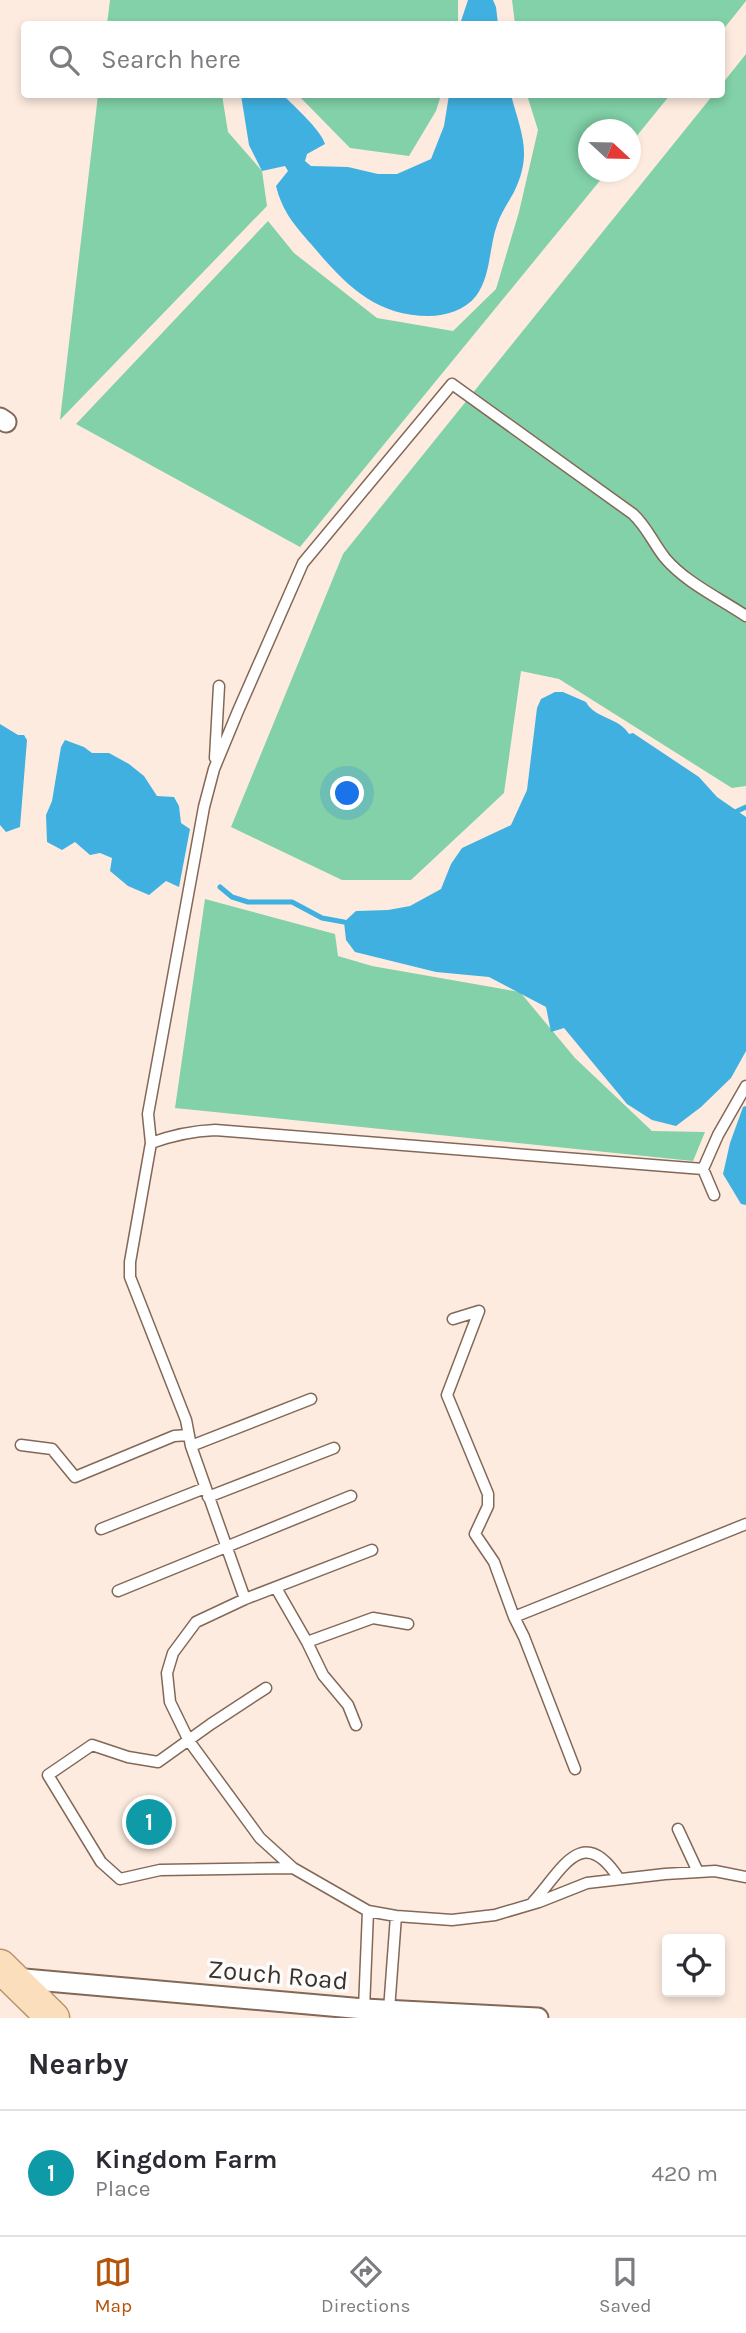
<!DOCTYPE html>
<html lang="en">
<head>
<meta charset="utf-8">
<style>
  :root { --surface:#fff; --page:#f7f7f7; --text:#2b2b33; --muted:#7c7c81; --line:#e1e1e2; --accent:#b45309 }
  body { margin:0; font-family:Karla,sans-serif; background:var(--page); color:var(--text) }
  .controls { position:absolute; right:21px; bottom:21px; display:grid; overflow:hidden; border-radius:7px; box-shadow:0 4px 10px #0003 }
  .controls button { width:63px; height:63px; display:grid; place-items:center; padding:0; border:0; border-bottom:2px solid var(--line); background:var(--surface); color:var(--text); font:35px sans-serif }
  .compass { position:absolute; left:578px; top:119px; width:63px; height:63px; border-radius:50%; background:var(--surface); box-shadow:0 4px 10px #0003; rotate:112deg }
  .you { position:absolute; left:348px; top:794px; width:24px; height:24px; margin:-18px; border:5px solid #fff; border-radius:50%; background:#1a73e8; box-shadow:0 0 0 10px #1a73e833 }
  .badge { display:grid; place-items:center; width:46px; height:46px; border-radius:50%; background:var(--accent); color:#fff; font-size:23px; font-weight:700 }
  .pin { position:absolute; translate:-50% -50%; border:4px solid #fff; box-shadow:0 2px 7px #0006 }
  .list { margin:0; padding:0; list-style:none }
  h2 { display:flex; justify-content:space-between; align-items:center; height:91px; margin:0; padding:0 28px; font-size:30px }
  h2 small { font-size:23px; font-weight:400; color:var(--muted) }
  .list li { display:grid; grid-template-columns:46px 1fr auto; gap:21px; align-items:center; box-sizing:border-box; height:126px; padding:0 28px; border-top:2px solid var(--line) }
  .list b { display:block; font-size:26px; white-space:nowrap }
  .list p { margin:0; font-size:23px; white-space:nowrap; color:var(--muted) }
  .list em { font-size:23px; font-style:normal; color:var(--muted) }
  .icon { flex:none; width:38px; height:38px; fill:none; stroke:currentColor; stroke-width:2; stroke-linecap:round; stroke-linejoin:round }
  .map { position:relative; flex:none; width:746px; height:2018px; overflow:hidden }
  .search { position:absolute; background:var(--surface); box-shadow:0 4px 10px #0003; left:21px; right:21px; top:21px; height:77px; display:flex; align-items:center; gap:18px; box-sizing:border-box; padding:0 24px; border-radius:7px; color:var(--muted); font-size:26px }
  .sheet { height:217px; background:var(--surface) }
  nav { display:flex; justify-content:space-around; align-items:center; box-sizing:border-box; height:98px; border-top:2px solid var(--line); background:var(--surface); font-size:19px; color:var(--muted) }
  nav a { display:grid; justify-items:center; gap:4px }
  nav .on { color:var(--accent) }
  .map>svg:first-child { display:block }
  .green { fill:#82d1a8 }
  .water { fill:#40b0e0 }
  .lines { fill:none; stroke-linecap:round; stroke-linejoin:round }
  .stream { stroke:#40b0e0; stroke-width:5 }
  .lane-casing { stroke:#836857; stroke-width:13 }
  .street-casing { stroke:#836857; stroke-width:23 }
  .primary-casing { stroke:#b7946c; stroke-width:35 }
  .lane { stroke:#fff; stroke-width:10 }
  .street { stroke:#fff; stroke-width:19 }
  .primary { stroke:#fbdfbc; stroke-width:32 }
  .labels { text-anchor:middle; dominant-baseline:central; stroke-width:7; stroke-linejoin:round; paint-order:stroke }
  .street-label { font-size:26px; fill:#3d322a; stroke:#fcfcfc }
</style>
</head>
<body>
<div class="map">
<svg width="746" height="2018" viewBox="0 0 746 2018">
  <rect width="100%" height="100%" fill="#feebdf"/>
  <path class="green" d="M 110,0 L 458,0 L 458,24 L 107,24 Z
    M 512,0 L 746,0 L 746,1 L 722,31 L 722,24 L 515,24 Z
    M 746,54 L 746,786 L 732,788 L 559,679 L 521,671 L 504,793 L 411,880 L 342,880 L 231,827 L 343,554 L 713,95 L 722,94 L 722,84 Z
    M 98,95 L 222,95 L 228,132 L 262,171 L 267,206 L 60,420 Z
    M 298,95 L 441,95 L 436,111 L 409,156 L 350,148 Z
    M 527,95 L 670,95 L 631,143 L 630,130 L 588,130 L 588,172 L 607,172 L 300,547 L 76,424 L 268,221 L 294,253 L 377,318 L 453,331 L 496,289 L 519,212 L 538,130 Z
    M 205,899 L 335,934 L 338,956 L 372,966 L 520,992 L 575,1058 L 652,1131 L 705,1132 L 693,1161 L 175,1108 Z"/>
  <path class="water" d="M 468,0 L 493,0 L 496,7 L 498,24 L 460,24 Z
    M 241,95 L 283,95 C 294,106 321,130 325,144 L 307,154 L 305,161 L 311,166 L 348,167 L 378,174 L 397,174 L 431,159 L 444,126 L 449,95 L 511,95 C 521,133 533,153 514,192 C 508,203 501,213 497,225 C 489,247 491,276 476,296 C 465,310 446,316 429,316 C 374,316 344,283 311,244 C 295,226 282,211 276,186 L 288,171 L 285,166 L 262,171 L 249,145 Z
    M 555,692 L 563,692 L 586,702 C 595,719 619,717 629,734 L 633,733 L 699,777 L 717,797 L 746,817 L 746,1051 L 731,1078 L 701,1107 L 676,1126 L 652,1120 L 627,1104 L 564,1028 L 551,1032 L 546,1007 L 489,977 L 436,972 L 355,952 L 346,940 L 344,922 L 356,911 L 388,910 L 410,906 L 441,889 L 451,864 L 462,848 L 511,825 L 527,790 L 537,708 L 541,699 Z
    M 0,724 L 18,735 L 24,735 L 27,740 L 20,827 L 6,832 L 0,825 Z
    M 65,740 L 84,747 L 92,753 L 109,753 L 129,764 L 144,776 L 157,796 L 174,797 L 179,806 L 181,823 L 190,829 L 179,887 L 166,881 L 149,895 L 128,886 L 110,871 L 112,858 L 100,853 L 90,855 L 75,842 L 62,850 L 47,842 L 46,815 L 52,801 L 61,747 Z
    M 746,1106 L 746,1205 L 741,1204 L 723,1174 L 730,1143 L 743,1107 Z"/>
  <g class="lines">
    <path class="stream" d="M 733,813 L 746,807
      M 220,887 L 232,897 L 248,902 L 292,902 L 322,918 L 344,922"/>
    <defs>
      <path id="lane" d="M 215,758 L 219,686
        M 151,1143 L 148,1114 L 204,807 L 214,769 L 238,711 L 303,563 L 452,384 L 633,514 C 647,527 653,543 665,558 C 685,582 719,598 746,616
        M 703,1169 L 714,1195
        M 453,1319 L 479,1311 L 447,1395 L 488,1494 L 488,1506 L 475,1534 L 494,1562 L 514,1617 L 746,1524
        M 21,1445 L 52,1449 L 75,1477 L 174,1436 L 189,1435
        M 191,1446 L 311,1399
        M 208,1497 L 334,1448
        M 101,1529 L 205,1488
        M 372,1550 L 245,1599 L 196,1622 L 173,1653 L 167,1673 L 170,1702 L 189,1741 L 260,1838 L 293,1868 L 368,1911 L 396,1916 L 452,1920 L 495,1915 L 539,1902 L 587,1883 L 665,1874 L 715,1871 L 746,1877
        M 276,1588 L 307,1642 L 323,1675 L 348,1705 L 356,1725
        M 118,1591 L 351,1496
        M 245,1599 L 191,1446 L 186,1420 L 130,1277 L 130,1262 L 151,1143 C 173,1135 192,1131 215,1130 L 703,1169 L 718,1135 L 746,1086
        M 514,1617 L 524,1637 L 575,1769
        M 307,1642 L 373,1618 L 408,1624
        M 266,1688 L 211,1724 L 158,1762 L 128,1757 L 92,1745 L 48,1775 L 101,1862 L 120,1879 L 160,1870 L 293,1868
        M 678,1829 L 698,1872
        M 533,1902 C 561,1872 582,1821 619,1879
        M 364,2009 L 368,1911
        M 389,2010 L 396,1916"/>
      <path id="street" d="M 0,418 L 6,422
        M 13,1978 L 364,2009 L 538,2018"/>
      <path id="primary" d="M 0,1966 L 53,2018"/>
    </defs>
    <use href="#lane" class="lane-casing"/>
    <use href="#street" class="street-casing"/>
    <use href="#primary" class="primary-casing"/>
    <use href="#lane" class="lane"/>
    <use href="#street" class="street"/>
    <use href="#primary" class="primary"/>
  </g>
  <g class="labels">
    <g class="street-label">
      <text transform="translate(278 1975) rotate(5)">Zouch Road</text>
    </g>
  </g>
</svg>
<div class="controls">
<button><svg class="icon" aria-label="locate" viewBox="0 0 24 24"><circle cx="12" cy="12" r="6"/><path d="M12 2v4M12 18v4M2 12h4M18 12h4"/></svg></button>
</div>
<svg class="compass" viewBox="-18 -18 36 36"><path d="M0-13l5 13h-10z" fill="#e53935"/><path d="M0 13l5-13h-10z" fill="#7c7c81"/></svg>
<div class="you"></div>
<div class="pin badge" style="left:149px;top:1822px;background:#0f9aa8">1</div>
<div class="search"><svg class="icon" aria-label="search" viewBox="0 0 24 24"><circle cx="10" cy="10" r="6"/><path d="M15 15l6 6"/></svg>Search here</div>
</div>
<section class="sheet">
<h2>Nearby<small></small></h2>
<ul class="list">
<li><span class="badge" style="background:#0f9aa8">1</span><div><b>Kingdom Farm</b><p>Place</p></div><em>420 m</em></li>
</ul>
</section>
<nav>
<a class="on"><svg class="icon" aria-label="map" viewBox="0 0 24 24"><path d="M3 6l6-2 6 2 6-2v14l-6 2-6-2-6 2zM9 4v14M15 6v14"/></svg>Map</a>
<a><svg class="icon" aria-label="directions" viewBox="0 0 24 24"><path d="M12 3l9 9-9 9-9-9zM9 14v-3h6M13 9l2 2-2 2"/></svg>Directions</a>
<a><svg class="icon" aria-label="saved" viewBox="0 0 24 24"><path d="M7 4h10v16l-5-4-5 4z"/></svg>Saved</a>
</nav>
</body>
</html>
